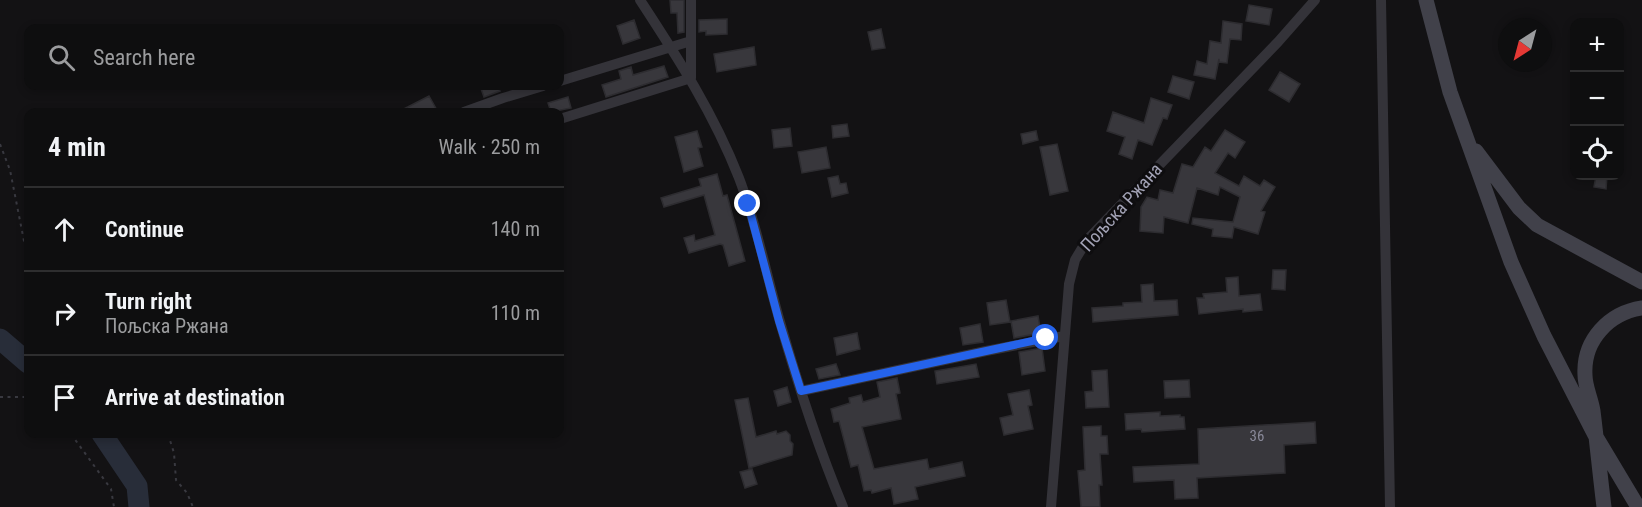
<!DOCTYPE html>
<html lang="en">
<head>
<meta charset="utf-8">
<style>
  :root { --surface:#0e0e0f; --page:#171718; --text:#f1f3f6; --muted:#9b9c9e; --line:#2e2e2f }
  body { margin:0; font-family:"Roboto Condensed",sans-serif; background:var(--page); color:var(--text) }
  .controls { position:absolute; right:18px; top:18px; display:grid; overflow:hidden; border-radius:12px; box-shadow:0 3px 9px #0003 }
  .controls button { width:54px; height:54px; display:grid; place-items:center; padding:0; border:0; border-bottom:2px solid var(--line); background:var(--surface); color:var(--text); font:30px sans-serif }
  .compass { position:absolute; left:1498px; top:18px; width:54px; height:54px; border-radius:50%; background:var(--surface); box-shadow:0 3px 9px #0003; rotate:216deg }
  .stop { position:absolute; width:18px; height:18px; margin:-14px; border:4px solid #2563eb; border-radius:50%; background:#fff }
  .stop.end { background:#2563eb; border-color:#fff; box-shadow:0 2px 6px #0008 }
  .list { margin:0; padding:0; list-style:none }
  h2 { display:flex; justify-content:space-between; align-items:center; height:78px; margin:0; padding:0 24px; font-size:26px }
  h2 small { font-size:20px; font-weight:400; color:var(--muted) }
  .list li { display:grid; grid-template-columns:39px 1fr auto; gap:18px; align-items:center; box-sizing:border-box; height:84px; padding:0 24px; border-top:2px solid var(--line) }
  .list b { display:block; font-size:22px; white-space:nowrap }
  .list p { margin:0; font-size:20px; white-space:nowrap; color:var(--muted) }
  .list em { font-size:20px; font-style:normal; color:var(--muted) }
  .icon { flex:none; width:33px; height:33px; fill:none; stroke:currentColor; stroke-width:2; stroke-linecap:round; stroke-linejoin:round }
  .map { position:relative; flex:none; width:1642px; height:507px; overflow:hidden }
  .search { position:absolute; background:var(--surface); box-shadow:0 3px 9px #0003; left:24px; top:24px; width:540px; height:66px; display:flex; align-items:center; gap:15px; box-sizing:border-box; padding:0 21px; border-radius:12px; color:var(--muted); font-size:22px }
  .panel { position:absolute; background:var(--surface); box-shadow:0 3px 9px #0003; left:24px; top:108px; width:540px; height:330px; border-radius:12px }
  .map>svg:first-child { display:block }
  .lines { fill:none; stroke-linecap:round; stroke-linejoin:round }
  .river { stroke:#282d39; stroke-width:21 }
  .building { fill:#38373c; stroke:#2d2c30; stroke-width:1.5 }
  .path { stroke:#393940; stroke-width:2; stroke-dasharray:3 4.5; stroke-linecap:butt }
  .street { stroke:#343339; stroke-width:10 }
  .secondary { stroke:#41414a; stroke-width:15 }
  .route { stroke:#2563eb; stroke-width:8 }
  .labels { text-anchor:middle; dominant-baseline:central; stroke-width:6; stroke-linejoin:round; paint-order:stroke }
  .number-label { font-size:15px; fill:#888898 }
  .street-label { font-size:18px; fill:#a3a3b6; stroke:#0e0d0f }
</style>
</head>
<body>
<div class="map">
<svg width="1642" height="507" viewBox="0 0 1642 507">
  <rect width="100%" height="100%" fill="#131214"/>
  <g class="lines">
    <path class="river" d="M 0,339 L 28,363
      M 102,434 L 137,486 L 139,507"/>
  </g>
  <path class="building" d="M 670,0 L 684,0 L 684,32 L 678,33 L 677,13 L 671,13 Z
    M 1249,5 L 1272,9 L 1269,25 L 1246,21 Z
    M 727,19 L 727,34 L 706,35 L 706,31 L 699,32 L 699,20 Z
    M 634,20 L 640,38 L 623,44 L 617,26 Z
    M 1223,21 L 1242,24 L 1241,40 L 1230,39 L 1227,63 L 1219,62 L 1219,59 L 1215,79 L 1194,75 L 1197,61 L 1207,64 L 1210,41 L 1221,43 Z
    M 881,29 L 885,48 L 872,50 L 868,32 Z
    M 754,47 L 756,65 L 717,72 L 714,54 Z
    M 664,66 L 668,77 L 606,97 L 602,85 L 621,79 L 619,71 L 631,67 L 633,75 Z
    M 1280,72 L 1300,84 L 1289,102 L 1269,90 Z
    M 1173,76 L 1194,82 L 1189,99 L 1168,92 Z
    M 480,86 L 497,86 L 500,91 L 484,97 Z
    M 429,96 L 438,112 L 398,112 Z
    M 568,97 L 571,108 L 551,112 L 548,103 Z
    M 1151,98 L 1172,105 L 1167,119 L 1163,118 L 1152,145 L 1138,140 L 1132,159 L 1119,154 L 1125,137 L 1107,131 L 1113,112 L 1144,123 Z
    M 847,124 L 849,136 L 833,138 L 832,126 Z
    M 790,128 L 792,146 L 774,148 L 772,130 Z
    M 1225,130 L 1245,142 L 1235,158 L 1228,153 L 1215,173 L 1239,186 L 1244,176 L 1260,186 L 1264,180 L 1275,187 L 1261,211 L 1265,212 L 1258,234 L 1234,227 L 1232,238 L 1212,236 L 1213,229 L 1192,224 L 1193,218 L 1233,222 L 1240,197 L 1220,187 L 1218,195 L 1197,188 L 1188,223 L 1164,217 L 1163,233 L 1140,231 L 1141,207 L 1147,197 L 1158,200 L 1160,190 L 1173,193 L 1182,164 L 1193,167 L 1205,147 L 1211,151 Z
    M 697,131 L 702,147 L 698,148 L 703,166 L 684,172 L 675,137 Z
    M 1036,131 L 1038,140 L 1023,144 L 1021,134 Z
    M 1057,144 L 1068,191 L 1050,195 L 1040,147 Z
    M 826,147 L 830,168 L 802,173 L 798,152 Z
    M 717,174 L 723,196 L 727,195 L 745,261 L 729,266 L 723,245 L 720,244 L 689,253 L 684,238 L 694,235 L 695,241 L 715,235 L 704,195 L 664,207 L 661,198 L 701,186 L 699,179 Z
    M 838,176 L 840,184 L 846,183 L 848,193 L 832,197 L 828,178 Z
    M 1596,176 L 1607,176 L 1606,189 L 1594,187 Z
    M 1273,270 L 1286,270 L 1285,290 L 1272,289 Z
    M 1238,277 L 1239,296 L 1260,294 L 1262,310 L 1243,312 L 1243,309 L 1199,314 L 1197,298 L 1204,298 L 1203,294 L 1227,292 L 1226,278 Z
    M 1153,284 L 1154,301 L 1177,300 L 1178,315 L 1093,322 L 1092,308 L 1123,306 L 1123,303 L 1142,302 L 1141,285 Z
    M 1006,300 L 1010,322 L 990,325 L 987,303 Z
    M 1038,316 L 1041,333 L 1014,338 L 1011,321 Z
    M 980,324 L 983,342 L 963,345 L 960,328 Z
    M 857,333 L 860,349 L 837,355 L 834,338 Z
    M 1042,348 L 1045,371 L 1022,375 L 1019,352 Z
    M 836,364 L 840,375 L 819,379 L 816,369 Z
    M 976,364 L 979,377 L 937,384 L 935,371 Z
    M 1107,370 L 1109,407 L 1086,408 L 1085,392 L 1093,391 L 1092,371 Z
    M 897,378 L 900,393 L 896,394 L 901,419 L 862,427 L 874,469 L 927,459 L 929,469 L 962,462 L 965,476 L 915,487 L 918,499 L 894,504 L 891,488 L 872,493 L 871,490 L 864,491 L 858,465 L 851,467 L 839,421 L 834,422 L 831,409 L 850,403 L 849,398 L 861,395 L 863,402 L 880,397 L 877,382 Z
    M 1189,380 L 1190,397 L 1165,398 L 1164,381 Z
    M 787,387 L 791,402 L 778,406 L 774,391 Z
    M 1029,390 L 1032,405 L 1028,406 L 1033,429 L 1004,435 L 1000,418 L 1013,415 L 1008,394 Z
    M 748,398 L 756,437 L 776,431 L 777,434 L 786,431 L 790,435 L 790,441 L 793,444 L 792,455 L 749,468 L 735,400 Z
    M 1160,412 L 1160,416 L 1180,415 L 1180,417 L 1184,417 L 1185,429 L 1142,432 L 1141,429 L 1126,430 L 1125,414 Z
    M 1315,422 L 1316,443 L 1284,445 L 1285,473 L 1197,478 L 1198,498 L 1175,499 L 1174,480 L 1134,482 L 1133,467 L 1199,464 L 1198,429 Z
    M 1101,426 L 1101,436 L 1107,436 L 1108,454 L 1100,454 L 1102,485 L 1099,485 L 1100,507 L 1081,507 L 1078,471 L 1085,470 L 1083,427 Z
    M 752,469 L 757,484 L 745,488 L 740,472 Z"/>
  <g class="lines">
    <path class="path" d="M 0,144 L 10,170 L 24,241 L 28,249
      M 0,397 L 28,397
      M 71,434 L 111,489 L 114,507
      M 168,434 L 174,453 L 176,480 L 187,493 L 193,507"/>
    <path class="street" d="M 640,0 C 678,58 714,114 739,178 C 757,225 766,274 780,322 C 798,385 818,447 843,507
      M 1381,0 L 1390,507
      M 560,81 L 691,41
      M 464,112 L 503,98 L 543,86
      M 560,119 L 691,78 L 691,0
      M 801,391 L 986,351 L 1064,336
      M 1051,507 L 1069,284 L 1075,260 L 1087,240 L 1278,42 L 1315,0"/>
    <path class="secondary" d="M 1426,0 L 1450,92 L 1511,262 L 1544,336 L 1595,435 L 1638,507
      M 1476,151 L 1519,208 L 1537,225 L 1642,282
      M 1604,507 C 1600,475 1597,443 1593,411 C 1591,398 1585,387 1585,375 C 1583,340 1609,313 1642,308"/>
  </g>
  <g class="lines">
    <path class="route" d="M 748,204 L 779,321 L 801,391 L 1046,338"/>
  </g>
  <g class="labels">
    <g class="number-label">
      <text x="1257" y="436">36</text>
    </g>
    <g class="street-label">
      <text transform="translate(1121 207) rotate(-48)">Пољска Ржана</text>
    </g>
  </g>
</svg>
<div class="controls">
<button>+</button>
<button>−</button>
<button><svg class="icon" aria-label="locate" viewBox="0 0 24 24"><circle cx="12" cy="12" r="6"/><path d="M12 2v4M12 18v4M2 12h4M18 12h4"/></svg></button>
</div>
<svg class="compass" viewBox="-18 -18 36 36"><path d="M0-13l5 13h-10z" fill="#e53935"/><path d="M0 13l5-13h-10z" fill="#9b9c9e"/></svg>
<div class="stop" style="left:1046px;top:338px"></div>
<div class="stop end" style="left:748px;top:204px"></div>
<div class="search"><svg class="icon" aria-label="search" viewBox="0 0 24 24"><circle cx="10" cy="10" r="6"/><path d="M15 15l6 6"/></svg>Search here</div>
<section class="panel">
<h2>4 min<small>Walk · 250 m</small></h2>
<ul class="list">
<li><svg class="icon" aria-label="ahead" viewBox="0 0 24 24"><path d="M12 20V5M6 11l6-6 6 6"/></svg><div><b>Continue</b></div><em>140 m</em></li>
<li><svg class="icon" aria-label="right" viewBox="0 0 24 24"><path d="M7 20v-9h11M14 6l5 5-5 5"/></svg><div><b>Turn right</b><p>Пољска Ржана</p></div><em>110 m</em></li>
<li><svg class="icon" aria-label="arrive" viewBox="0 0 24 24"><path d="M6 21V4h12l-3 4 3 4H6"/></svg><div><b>Arrive at destination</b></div></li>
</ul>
</section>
</div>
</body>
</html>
